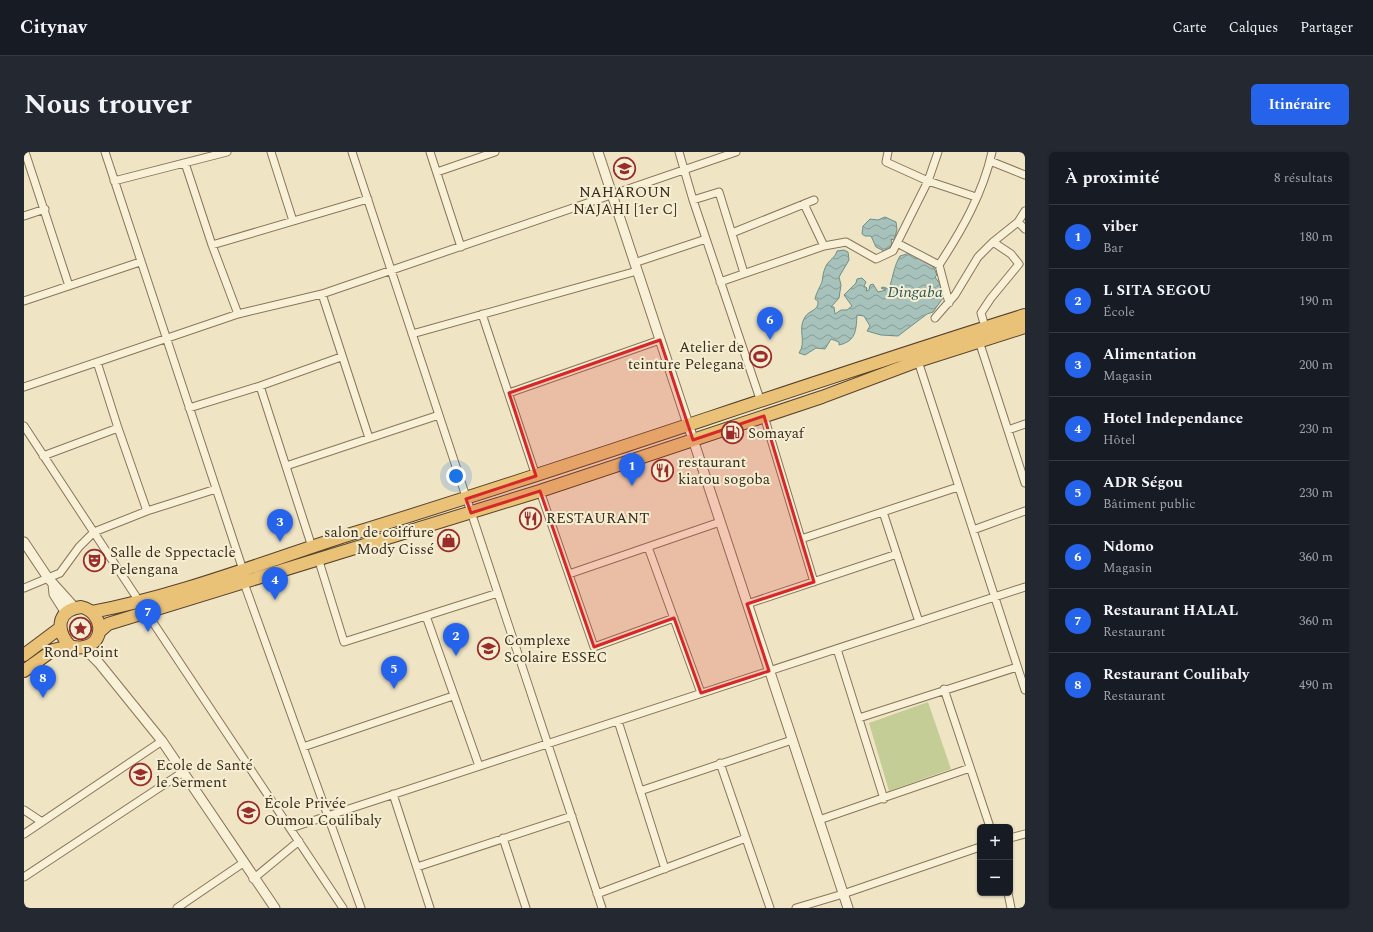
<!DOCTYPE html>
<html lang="fr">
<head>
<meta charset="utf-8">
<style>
  :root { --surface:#171b24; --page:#242831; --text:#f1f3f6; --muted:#9ea1a6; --line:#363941; --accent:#2563eb }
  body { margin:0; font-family:Spectral,serif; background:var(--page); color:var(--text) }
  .controls { position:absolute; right:12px; bottom:12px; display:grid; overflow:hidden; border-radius:6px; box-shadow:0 1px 3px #0004 }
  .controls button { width:36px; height:36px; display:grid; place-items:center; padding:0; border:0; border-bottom:1px solid var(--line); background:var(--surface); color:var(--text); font:20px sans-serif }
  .you { position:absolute; left:432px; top:324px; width:14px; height:14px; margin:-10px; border:3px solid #fff; border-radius:50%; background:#1a73e8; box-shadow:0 0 0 6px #1a73e833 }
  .badge { display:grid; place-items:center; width:26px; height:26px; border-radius:50%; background:var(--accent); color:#fff; font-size:13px; font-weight:700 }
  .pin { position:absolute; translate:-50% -33px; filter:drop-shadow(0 1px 2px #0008) }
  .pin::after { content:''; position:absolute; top:21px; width:14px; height:12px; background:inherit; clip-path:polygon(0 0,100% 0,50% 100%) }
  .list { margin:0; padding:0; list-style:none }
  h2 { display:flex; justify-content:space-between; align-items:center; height:52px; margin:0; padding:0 16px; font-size:17px }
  h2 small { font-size:13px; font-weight:400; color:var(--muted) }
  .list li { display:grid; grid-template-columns:26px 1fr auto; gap:12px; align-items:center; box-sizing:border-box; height:64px; padding:0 16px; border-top:1px solid var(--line) }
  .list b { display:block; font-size:15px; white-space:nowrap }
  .list p { margin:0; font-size:13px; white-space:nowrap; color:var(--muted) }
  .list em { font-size:13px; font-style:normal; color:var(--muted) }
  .map { position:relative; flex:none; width:1001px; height:756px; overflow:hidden; border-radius:6px }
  header { display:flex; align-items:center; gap:24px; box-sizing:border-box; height:56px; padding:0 20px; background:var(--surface); border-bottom:1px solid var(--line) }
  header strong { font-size:19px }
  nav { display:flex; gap:22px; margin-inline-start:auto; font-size:14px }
  .intro { display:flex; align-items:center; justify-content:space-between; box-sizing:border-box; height:96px; padding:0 24px }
  h1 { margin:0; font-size:28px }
  .button { padding:10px 18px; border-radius:6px; background:var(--accent); color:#fff; font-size:14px; font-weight:700 }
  main { display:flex; gap:24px; padding:0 24px }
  aside { flex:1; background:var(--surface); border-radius:6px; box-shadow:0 1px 3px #0004 }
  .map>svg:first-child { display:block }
  .grass { fill:#c5cd97 }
  .water { fill:url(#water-waves); stroke:#6c9089 }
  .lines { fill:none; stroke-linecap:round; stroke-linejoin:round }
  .minor-casing { stroke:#8a755a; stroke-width:9 }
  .tertiary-casing { stroke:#8a755a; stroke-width:11 }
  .trunk-casing { stroke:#58432e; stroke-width:14 }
  .minor { stroke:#f9f1d7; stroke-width:7 }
  .tertiary { stroke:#f9f1d7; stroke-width:9 }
  .trunk { stroke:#e9c277; stroke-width:12 }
  .marked { fill:#d62828; fill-opacity:0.2; stroke:#d62828; stroke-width:3; stroke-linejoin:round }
  .labels { text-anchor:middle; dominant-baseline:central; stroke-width:4; stroke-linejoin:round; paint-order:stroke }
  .poi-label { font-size:15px; fill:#392d1e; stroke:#f6eed3; text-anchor:start }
  .water-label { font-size:16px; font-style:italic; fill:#2d5959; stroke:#f6eed3 }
</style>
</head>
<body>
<header>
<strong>Citynav</strong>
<nav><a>Carte</a><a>Calques</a><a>Partager</a></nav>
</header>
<div class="intro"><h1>Nous trouver</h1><a class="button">Itinéraire</a></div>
<main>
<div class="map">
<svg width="1001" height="756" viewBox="0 0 1001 756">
  <defs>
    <pattern id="water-waves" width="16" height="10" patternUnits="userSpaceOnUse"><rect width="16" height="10" fill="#a6c2bb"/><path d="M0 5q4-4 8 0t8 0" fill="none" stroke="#889e97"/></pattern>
  </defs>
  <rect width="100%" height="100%" fill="#efe4c4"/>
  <path class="grass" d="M 904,550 L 927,617 L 865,639 L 845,571 Z"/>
  <path class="water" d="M 861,65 L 872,70 L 873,78 L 870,88 L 867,87 L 868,94 L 860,99 L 852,95 L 847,84 L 841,84 L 838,82 L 839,74 L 846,67 L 854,68 Z
    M 820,98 L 824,100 L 825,108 L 815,125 L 817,133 L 815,146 L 807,155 L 810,155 L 811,162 L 817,158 L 823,158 L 828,154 L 820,143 L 832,131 L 833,127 L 838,126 L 842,130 L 840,134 L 843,136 L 842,139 L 845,138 L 846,133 L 849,132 L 854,140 L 862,138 L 857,136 L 859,135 L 865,137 C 869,125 870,114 876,104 L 886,101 L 909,114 L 913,123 L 911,125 L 919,136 L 921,143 L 909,160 L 903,162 L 874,184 L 857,183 L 843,179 L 846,174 L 840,164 L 833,163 C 832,179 832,189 815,193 L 815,190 L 807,187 L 801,197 L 792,196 L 781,203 L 775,201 C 783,190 773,177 781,165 C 785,158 795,159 794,149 L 791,147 C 792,141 797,133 798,130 C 799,124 799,120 802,114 C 805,108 811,106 813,99 Z"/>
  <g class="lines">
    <defs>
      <path id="minor" d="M 1,0 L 45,134
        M 81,0 L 219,418
        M 247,0 L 269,69
        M 328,0 L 578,756
        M 406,0 L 437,95
        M 655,0 L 669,48 L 737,250
        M 864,0 L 862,10 L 904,29 L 952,45
        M 966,9 L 1001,23
        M 161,11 L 188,93 L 214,162
        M 413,20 L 471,0
        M 90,29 L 203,0
        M 669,48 L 695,40 L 720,121
        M 780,52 L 800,94 L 822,90 L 852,107 L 869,99 L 904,29 L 914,0
        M 0,64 L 21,57
        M 994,70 L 1001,77
        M 708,81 L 790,48
        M 873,91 L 915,113 L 925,151
        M 188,93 L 344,47
        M 610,111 L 682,87
        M 915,113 C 938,78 959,41 968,0
        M 696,130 L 800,94
        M 298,142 L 345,286
        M 0,149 L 116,110
        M 458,162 L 512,324
        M 911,166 L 931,143 L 954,105 L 969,90 L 994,70 L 1001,59
        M 961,175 L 957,161 L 967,146 L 995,112 L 987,102 L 969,90
        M 388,182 L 613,119
        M 955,189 L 1001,331
        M 893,206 L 1001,538
        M 73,210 L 94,276 L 123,359
        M 236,234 L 288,395
        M 0,235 L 214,162 L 298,142 L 712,0
        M 485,241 L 636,188
        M 165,256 L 236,234 L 317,205
        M 740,264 L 790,430
        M 0,274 L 115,449
        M 984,278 L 1001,272
        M 19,304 L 94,276
        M 262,314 L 415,263
        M 516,339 L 570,495 L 650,466
        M 859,360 L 895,470
        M 949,378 L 1001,359
        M 777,387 L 934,335
        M 624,395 L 677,541
        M 294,406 L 320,490 L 474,441
        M 545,422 L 696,370
        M 220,431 L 337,756
        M 0,436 L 36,421 L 55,395 L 70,380 L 123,359 L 192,337
        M 723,452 L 873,402
        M 122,460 L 319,756
        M 402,464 L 455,614
        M 813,497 L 860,647
        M 920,537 L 966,675
        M 835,566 L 993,515
        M 594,569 L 641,717
        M 279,595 L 429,544
        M 696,611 L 746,756
        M 616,639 L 768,588
        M 369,642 L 406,756
        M 0,658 L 18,670
        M 795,668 L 946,616
        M 267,676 L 1001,435
        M 0,682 L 138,589
        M 479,686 L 502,756
        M 986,686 L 1001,682
        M 393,715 L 548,664
        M 0,725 L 159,620
        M 229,727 L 275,689
        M 984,741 L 987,756
        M 573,742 L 722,686
        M 153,756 L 219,711
        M 772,756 L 819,742 L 956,695"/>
      <path id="tertiary" d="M 574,0 L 824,756
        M 0,390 L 24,426 L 51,456
        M 29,432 L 30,442 L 42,461
        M 59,495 L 75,511 L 138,589 L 251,756"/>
      <path id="trunk" d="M 57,455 C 80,460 82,492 59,495 C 55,496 50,495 46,494 C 32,479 32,458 57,455 Z
        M 68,460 C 157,443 242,409 327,382 C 553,313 776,233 1001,163
        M 75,480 L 84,472 L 516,339 L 798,245 L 894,209 L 1001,175
        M 0,503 L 36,476
        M 0,519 L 29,498 L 46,494"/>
    </defs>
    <use href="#minor" class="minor-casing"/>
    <use href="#tertiary" class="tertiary-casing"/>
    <use href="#trunk" class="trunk-casing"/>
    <use href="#minor" class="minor"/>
    <use href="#tertiary" class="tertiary"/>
    <use href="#trunk" class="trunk"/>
  </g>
  <path class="marked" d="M 636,188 L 669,288 L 740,264 L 790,430 L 723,452 L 745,519 L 677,541 L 650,466 L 570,495 L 516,339 L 447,361 L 442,347 L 512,324 L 485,241 Z"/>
  <defs>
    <symbol id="school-ring" viewBox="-11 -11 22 22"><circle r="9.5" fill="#f6eed3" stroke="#9a2d29" stroke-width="1.5"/><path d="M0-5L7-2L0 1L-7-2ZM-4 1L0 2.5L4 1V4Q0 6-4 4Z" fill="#9a2d29"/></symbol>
    <symbol id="stadium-ring" viewBox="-11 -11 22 22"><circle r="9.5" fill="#f6eed3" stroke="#9a2d29" stroke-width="1.5"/><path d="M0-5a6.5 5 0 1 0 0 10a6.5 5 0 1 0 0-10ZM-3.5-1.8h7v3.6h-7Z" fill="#9a2d29"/></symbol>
    <symbol id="fuel-ring" viewBox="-11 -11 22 22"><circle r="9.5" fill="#f6eed3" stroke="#9a2d29" stroke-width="1.5"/><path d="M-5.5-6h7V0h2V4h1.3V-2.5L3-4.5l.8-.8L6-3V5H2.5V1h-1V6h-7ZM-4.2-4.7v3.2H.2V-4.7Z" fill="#9a2d29"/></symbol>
    <symbol id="restaurant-ring" viewBox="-11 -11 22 22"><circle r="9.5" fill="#f6eed3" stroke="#9a2d29" stroke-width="1.5"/><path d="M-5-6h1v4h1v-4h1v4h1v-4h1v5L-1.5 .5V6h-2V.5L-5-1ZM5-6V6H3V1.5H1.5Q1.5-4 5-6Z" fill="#9a2d29"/></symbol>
    <symbol id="shop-ring" viewBox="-11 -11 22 22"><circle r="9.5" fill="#f6eed3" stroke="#9a2d29" stroke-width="1.5"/><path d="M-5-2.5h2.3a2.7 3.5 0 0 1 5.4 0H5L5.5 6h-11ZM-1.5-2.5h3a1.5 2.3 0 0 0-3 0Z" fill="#9a2d29"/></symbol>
    <symbol id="theatre-ring" viewBox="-11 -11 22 22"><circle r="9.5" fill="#f6eed3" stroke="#9a2d29" stroke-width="1.5"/><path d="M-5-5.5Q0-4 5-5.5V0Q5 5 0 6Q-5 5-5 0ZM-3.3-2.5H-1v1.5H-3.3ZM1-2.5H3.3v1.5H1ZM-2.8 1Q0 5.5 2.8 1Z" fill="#9a2d29"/></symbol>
    <symbol id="sight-ring" viewBox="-11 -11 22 22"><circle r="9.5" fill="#f6eed3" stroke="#9a2d29" stroke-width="1.5"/><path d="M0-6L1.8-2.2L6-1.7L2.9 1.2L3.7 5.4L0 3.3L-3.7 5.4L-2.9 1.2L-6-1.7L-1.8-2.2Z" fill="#9a2d29"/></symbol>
  </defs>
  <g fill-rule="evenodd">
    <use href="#school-ring" x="588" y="4" width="25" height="25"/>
    <use href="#stadium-ring" x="724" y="192" width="25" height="25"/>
    <use href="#fuel-ring" x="696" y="268" width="25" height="25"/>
    <use href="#restaurant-ring" x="626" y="306" width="25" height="25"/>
    <use href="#restaurant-ring" x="494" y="354" width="25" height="25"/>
    <use href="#shop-ring" x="412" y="376" width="25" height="25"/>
    <use href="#theatre-ring" x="58" y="396" width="25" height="25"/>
    <use href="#sight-ring" x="44" y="464" width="25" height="25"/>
    <use href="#school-ring" x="452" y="484" width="25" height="25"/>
    <use href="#school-ring" x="104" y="610" width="25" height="25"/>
    <use href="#school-ring" x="212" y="648" width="25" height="25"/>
  </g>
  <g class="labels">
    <g class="poi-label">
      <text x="601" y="40" text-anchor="middle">NAHAROUN<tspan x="601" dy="17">NAJAHI [1er C]</tspan></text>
      <text x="720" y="195" text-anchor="end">Atelier de<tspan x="720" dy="17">teinture Pelegana</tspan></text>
      <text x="724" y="281">Somayaf</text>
      <text x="654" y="310">restaurant<tspan x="654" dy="17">kiatou sogoba</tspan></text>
      <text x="522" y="366">RESTAURANT</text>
      <text x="410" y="380" text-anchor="end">salon de coiffure<tspan x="410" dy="17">Mody Cissé</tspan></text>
      <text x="86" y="400">Salle de Sppectacle<tspan x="86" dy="17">Pelengana</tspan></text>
      <text x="480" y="488">Complexe<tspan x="480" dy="17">Scolaire ESSEC</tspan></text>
      <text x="57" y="500" text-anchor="middle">Rond Point</text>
      <text x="132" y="613">Ecole de Santé<tspan x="132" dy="17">le Serment</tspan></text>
      <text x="240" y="651">École Privée<tspan x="240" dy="17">Oumou Coulibaly</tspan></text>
    </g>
    <g class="water-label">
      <text x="891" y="140">Dingaba</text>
    </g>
  </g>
</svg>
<div class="controls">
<button>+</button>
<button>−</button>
</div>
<div class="you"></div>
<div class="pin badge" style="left:608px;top:334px">1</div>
<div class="pin badge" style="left:432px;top:504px">2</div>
<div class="pin badge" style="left:256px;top:390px">3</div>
<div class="pin badge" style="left:251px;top:448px">4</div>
<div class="pin badge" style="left:370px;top:537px">5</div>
<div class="pin badge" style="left:746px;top:188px">6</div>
<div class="pin badge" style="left:124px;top:480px">7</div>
<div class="pin badge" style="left:19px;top:546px">8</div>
</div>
<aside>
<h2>À proximité<small>8 résultats</small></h2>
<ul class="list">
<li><span class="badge">1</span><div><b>viber</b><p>Bar</p></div><em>180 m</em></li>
<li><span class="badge">2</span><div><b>L SITA SEGOU</b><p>École</p></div><em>190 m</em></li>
<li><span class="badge">3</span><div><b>Alimentation</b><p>Magasin</p></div><em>200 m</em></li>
<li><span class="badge">4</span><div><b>Hotel Independance</b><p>Hôtel</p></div><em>230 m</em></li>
<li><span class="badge">5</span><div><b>ADR Ségou</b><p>Bâtiment public</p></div><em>230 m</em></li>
<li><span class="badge">6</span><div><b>Ndomo</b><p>Magasin</p></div><em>360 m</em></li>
<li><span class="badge">7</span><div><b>Restaurant HALAL</b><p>Restaurant</p></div><em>360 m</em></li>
<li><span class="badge">8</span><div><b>Restaurant Coulibaly</b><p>Restaurant</p></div><em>490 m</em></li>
</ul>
</aside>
</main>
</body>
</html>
